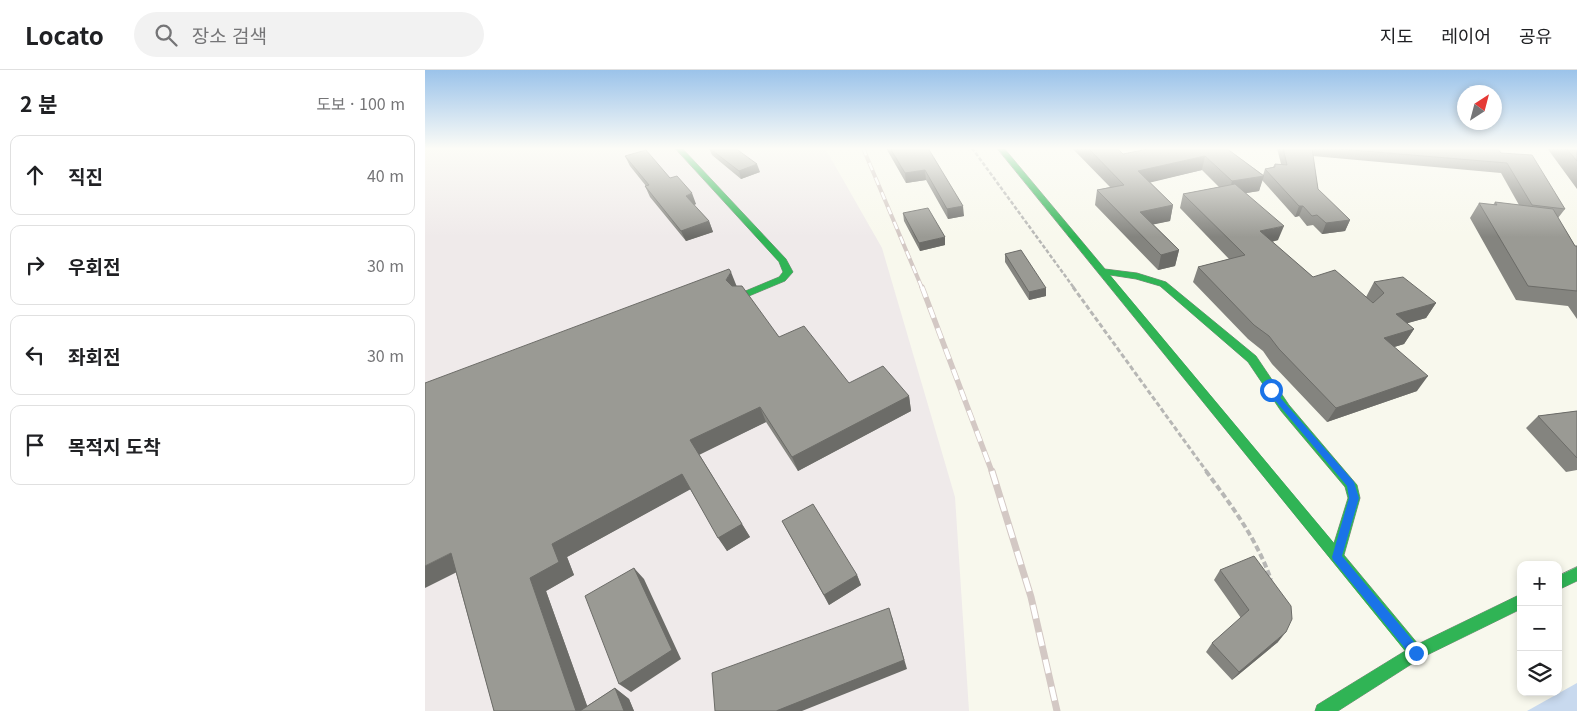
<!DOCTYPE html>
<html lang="ko">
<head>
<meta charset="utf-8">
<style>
  :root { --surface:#fff; --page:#f2f2f2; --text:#202124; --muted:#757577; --line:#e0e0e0 }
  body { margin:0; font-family:Georgia,"Noto Sans KR",serif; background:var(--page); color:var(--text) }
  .controls { position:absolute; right:15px; bottom:15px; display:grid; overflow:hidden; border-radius:10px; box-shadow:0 2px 8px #0003 }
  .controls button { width:45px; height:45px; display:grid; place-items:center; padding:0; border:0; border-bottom:1px solid var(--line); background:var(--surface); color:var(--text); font:25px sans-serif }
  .compass { position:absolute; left:1032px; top:15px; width:45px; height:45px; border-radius:50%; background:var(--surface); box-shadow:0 2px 8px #0003; rotate:36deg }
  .stop { position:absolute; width:15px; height:15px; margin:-11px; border:4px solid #1a73e8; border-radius:50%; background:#fff }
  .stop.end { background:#1a73e8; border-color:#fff; box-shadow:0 1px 5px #0008 }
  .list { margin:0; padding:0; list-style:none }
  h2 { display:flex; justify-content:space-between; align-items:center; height:65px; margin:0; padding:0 20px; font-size:21px }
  h2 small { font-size:16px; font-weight:400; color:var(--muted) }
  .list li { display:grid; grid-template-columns:32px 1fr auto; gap:15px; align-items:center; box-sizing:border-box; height:80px; margin:0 10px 10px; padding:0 10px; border:1px solid var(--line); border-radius:10px }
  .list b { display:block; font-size:19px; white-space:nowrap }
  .list em { font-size:16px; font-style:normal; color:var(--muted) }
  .icon { flex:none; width:28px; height:28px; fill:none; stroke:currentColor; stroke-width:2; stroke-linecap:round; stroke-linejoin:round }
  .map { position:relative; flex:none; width:1152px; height:641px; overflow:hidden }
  header { display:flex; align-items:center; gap:30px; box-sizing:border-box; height:70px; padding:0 25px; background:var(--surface); border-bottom:1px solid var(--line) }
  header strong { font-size:24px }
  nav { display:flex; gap:28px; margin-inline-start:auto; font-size:18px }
  .search { width:350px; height:45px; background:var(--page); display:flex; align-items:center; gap:12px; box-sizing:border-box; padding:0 18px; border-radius:28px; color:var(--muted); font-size:19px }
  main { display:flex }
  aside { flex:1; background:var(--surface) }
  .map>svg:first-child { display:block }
  .industrial { fill:#efeaea }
  .water { fill:#c8d9ee }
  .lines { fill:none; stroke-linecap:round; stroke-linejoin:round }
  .fast-casing { stroke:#888883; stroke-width:1 }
  .path-far2 { stroke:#b7b7b5; stroke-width:2.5; stroke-dasharray:4 2; stroke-linecap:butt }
  .path-far1 { stroke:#b7b7b5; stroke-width:3; stroke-dasharray:5 2.5; stroke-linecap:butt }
  .path { stroke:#b7b7b5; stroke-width:4; stroke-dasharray:6 3; stroke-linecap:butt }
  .fast { fill:#30b455; fill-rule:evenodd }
  .rail-far2-casing { stroke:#d3c8c4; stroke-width:4 }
  .rail-far1-casing { stroke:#d3c8c4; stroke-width:5.5 }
  .rail-casing { stroke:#d3c8c4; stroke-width:7 }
  .rail-far2 { stroke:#fff; stroke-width:2.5; stroke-dasharray:8; stroke-linecap:butt }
  .rail-far1 { stroke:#fff; stroke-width:4; stroke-dasharray:11; stroke-linecap:butt }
  .rail { stroke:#fff; stroke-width:5; stroke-dasharray:14; stroke-linecap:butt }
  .wall { fill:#84847f }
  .shaded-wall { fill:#6c6c68 }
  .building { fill:#9a9a94; stroke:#6c6c68 }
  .route { fill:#1a73e8 }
</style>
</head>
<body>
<header>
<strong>Locato</strong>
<div class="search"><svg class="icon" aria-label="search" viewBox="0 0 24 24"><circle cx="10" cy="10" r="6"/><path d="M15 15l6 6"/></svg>장소 검색</div>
<nav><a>지도</a><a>레이어</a><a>공유</a></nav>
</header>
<main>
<aside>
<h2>2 분<small>도보 · 100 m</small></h2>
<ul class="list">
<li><svg class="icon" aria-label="ahead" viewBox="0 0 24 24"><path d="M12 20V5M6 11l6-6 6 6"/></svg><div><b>직진</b></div><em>40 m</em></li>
<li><svg class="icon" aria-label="right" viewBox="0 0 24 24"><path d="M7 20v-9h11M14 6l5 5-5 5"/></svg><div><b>우회전</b></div><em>30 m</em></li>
<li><svg class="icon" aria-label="left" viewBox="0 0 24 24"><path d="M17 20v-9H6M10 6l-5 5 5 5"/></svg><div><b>좌회전</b></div><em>30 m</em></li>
<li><svg class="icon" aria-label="arrive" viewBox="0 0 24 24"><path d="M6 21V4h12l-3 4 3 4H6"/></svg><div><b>목적지 도착</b></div></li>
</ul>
</aside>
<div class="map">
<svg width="1152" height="641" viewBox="0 0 1152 641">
  <rect width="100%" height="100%" fill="#f8f8ed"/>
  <path class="industrial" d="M 0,78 L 400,78 L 457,178 L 530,427 L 544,641 L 0,641 Z"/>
  <path class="water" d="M 1152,613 L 1152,641 L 1102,641 Z"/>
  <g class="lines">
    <defs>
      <path id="fast" d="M 250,78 L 257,78 L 361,189 L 368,202 L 360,211 L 324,226 L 318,226 L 316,224 L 318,222 L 354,207 L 358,202 L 354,192 Z
        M 572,78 L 579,78 L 680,199 L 712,203 L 741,212 L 831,286 L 864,335 L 932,415 L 935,428 L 919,485 L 993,574 L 1096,524 L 1096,539 L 996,588 L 913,641 L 890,641 L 892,635 L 980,581 ZM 685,205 L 711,209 L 735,216 L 823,292 L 856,341 L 920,417 L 923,428 L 909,473 Z
        M 1152,497 L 1152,511 L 1133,520 L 1133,506 Z"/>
    </defs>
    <use href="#fast" class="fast-casing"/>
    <path class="path-far2" d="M 547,78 L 649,218"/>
    <path class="path-far1" d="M 648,217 L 782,402"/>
    <path class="path" d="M 781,401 C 806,435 832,469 846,510"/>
    <use href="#fast" class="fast"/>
    <defs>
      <path id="rail-far2" d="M 438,78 L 497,218"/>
      <path id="rail-far1" d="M 497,217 L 567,402"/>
      <path id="rail" d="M 567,401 L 606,527 L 632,641"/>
    </defs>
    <use href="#rail-far2" class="rail-far2-casing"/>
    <use href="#rail-far1" class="rail-far1-casing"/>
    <use href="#rail" class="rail-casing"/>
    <use href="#rail-far2" class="rail-far2"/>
    <use href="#rail-far1" class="rail-far1"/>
    <use href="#rail" class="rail"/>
  </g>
  <path class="wall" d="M 284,78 L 335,102 L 316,109 L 287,85 Z
    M 461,78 L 503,78 L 539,146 L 523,149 L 501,110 L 481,113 Z
    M 647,78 L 692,78 L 698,84 L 801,78 L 838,105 L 840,99 L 848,97 L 850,94 L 856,94 L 852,78 L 1072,78 L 1076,83 L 1140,139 L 1133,148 L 1150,176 L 1152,176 L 1152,249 L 1143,236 L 1091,230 L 1045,148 L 1054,133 L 1068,135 L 1070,132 L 1094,135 L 1076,103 L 888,86 L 893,119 L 925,150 L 920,161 L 897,164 L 888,155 L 882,156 L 874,146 L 870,147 L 837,110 L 834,121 L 821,123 L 853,170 L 847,172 L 888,207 L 941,227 L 949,212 L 1011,233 L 1001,248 L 982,253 L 989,259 L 979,274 L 969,277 L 992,321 L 902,352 L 847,294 L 838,281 L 823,269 L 768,212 L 773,197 L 804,189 L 755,138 L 758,124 L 794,117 L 777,100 L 725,112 L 748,135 L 745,151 L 728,154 L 754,180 L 750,196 L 733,200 L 670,135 L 672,120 L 685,117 Z
    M 1122,78 L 1152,78 L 1152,119 Z
    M 200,86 L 245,108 L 271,134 L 269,135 L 284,151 L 288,162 L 261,171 L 225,127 L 220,116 L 221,116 L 205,96 Z
    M 478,143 L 520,175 L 495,181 L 479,151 Z
    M 580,184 L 621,226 L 604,230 L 580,192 Z
    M 312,216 L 354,267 L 424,313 L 484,326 L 486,341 L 373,401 L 341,352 L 274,384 L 325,467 L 302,481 L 265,419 L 142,487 L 149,505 L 121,521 L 162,636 L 190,618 L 204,629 L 209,641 L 69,641 L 31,503 Z
    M 1152,341 L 1152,400 L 1141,402 L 1101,358 L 1113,346 Z
    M 357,451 L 432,505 L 436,515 L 404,535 Z
    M 795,500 L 853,572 L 807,610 L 781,582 L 787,573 L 816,548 L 789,510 Z"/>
  <path class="shaded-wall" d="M 780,86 L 777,100 L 711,116 L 713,101 Z
    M 332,94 L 335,102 L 316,109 L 314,101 Z
    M 500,100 L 501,110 L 481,113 L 480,103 Z
    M 839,106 L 834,121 L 803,126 L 807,111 Z
    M 267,123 L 271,134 L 266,136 L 261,126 Z
    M 748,135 L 745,151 L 712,158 L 715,142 Z
    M 538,136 L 539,146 L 523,149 L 522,139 Z
    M 874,136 L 878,136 L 874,146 L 870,147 Z
    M 925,150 L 920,161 L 897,164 L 901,153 Z
    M 284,151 L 288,162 L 261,171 L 256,161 Z
    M 859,156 L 853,170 L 829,176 L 835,161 Z
    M 520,167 L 520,175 L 495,181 L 494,173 Z
    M 754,180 L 750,196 L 733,200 L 736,185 Z
    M 306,202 L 312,217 L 308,225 L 301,210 Z
    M 621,218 L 621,226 L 604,230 L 604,222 Z
    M 1011,233 L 1001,248 L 962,259 L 971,244 Z
    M 989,259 L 979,274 L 950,283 L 959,268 Z
    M 1003,306 L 992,321 L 902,352 L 911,338 Z
    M 484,326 L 486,341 L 373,401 L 367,387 Z
    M 335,337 L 341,352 L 274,385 L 265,370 Z
    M 257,404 L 266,419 L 142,487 L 149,505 L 121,521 L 164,641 L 151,641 L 105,508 L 127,474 Z
    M 317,454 L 325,467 L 302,481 L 293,468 Z
    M 26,483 L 44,496 L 0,518 L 0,496 Z
    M 209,498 L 219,509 L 256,589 L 206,622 L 194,614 Z
    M 432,505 L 436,515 L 404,535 L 399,525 Z
    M 467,547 L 482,599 L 377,641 L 351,641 Z
    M 861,562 L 853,572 L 807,610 L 814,602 Z
    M 190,618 L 204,629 L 209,641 L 199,641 Z"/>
  <path class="building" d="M 284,78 L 310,78 L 332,94 L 314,101 Z
    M 465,78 L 503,78 L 538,136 L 522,139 L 500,100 L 480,103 Z
    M 663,78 L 692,78 L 698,84 L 728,78 L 801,78 L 839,106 L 807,111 L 780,86 L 713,101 L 748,135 L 715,142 L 754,180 L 736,185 L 672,120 L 699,115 Z
    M 858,78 L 887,78 L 893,119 L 925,150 L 901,153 L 892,145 L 887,146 L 878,136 L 874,136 L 840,99 L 850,97 L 850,94 L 862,95 Z
    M 903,78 L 1072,78 L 1076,83 L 1107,85 L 1140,139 L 1107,135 L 1082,93 Z
    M 1141,78 L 1152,78 L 1152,91 Z
    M 221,80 L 245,108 L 252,106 L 267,123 L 261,126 L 284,151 L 256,161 L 220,116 L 224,115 L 200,86 Z
    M 810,114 L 859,156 L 835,161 L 888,207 L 910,200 L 948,233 L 959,223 L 949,212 L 978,207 L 1011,233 L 971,244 L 989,259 L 959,268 L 1003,306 L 911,338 L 854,279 L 844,266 L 829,255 L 773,197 L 820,185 L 758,124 Z
    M 1070,132 L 1128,139 L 1150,176 L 1152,176 L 1152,221 L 1103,216 L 1054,133 L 1072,135 Z
    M 503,138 L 520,167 L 494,173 L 478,143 Z
    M 596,180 L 621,218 L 604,222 L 580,184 Z
    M 304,199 L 306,202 L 301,210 L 307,216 L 317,216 L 354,267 L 379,256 L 424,313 L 458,296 L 484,326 L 367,387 L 335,337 L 265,370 L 317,454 L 293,468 L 257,404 L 127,474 L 134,492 L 105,508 L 151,641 L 69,641 L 26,483 L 0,496 L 0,313 Z
    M 1152,341 L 1152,388 L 1113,346 Z
    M 388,434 L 432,505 L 399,525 L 357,451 Z
    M 829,486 L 866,536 L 867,549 L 861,562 L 814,602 L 787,573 L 824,540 L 795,500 Z
    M 209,498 L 247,580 L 194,614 L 160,526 Z
    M 464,538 L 479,590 L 351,641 L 290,641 L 287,603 Z
    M 190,618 L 199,641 L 155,641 Z"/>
  <linearGradient id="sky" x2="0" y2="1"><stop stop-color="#9bc3ea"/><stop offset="0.47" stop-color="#fcfcf7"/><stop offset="1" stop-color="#fcfcf7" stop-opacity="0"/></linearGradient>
  <rect width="1152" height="167" fill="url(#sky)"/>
  <path class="route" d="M 846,317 L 929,412 L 934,428 L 917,486 L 995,579 L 995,587 L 987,587 L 908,490 L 907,487 L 924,428 L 922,416 L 843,322 L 843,318 Z"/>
</svg>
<div class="controls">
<button>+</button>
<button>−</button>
<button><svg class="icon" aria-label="layers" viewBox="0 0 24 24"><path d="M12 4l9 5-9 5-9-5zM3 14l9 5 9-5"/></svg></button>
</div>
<svg class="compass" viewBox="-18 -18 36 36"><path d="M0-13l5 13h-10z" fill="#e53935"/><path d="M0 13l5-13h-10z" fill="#757577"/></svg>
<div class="stop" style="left:846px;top:320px"></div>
<div class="stop end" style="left:991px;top:583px"></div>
</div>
</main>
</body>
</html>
